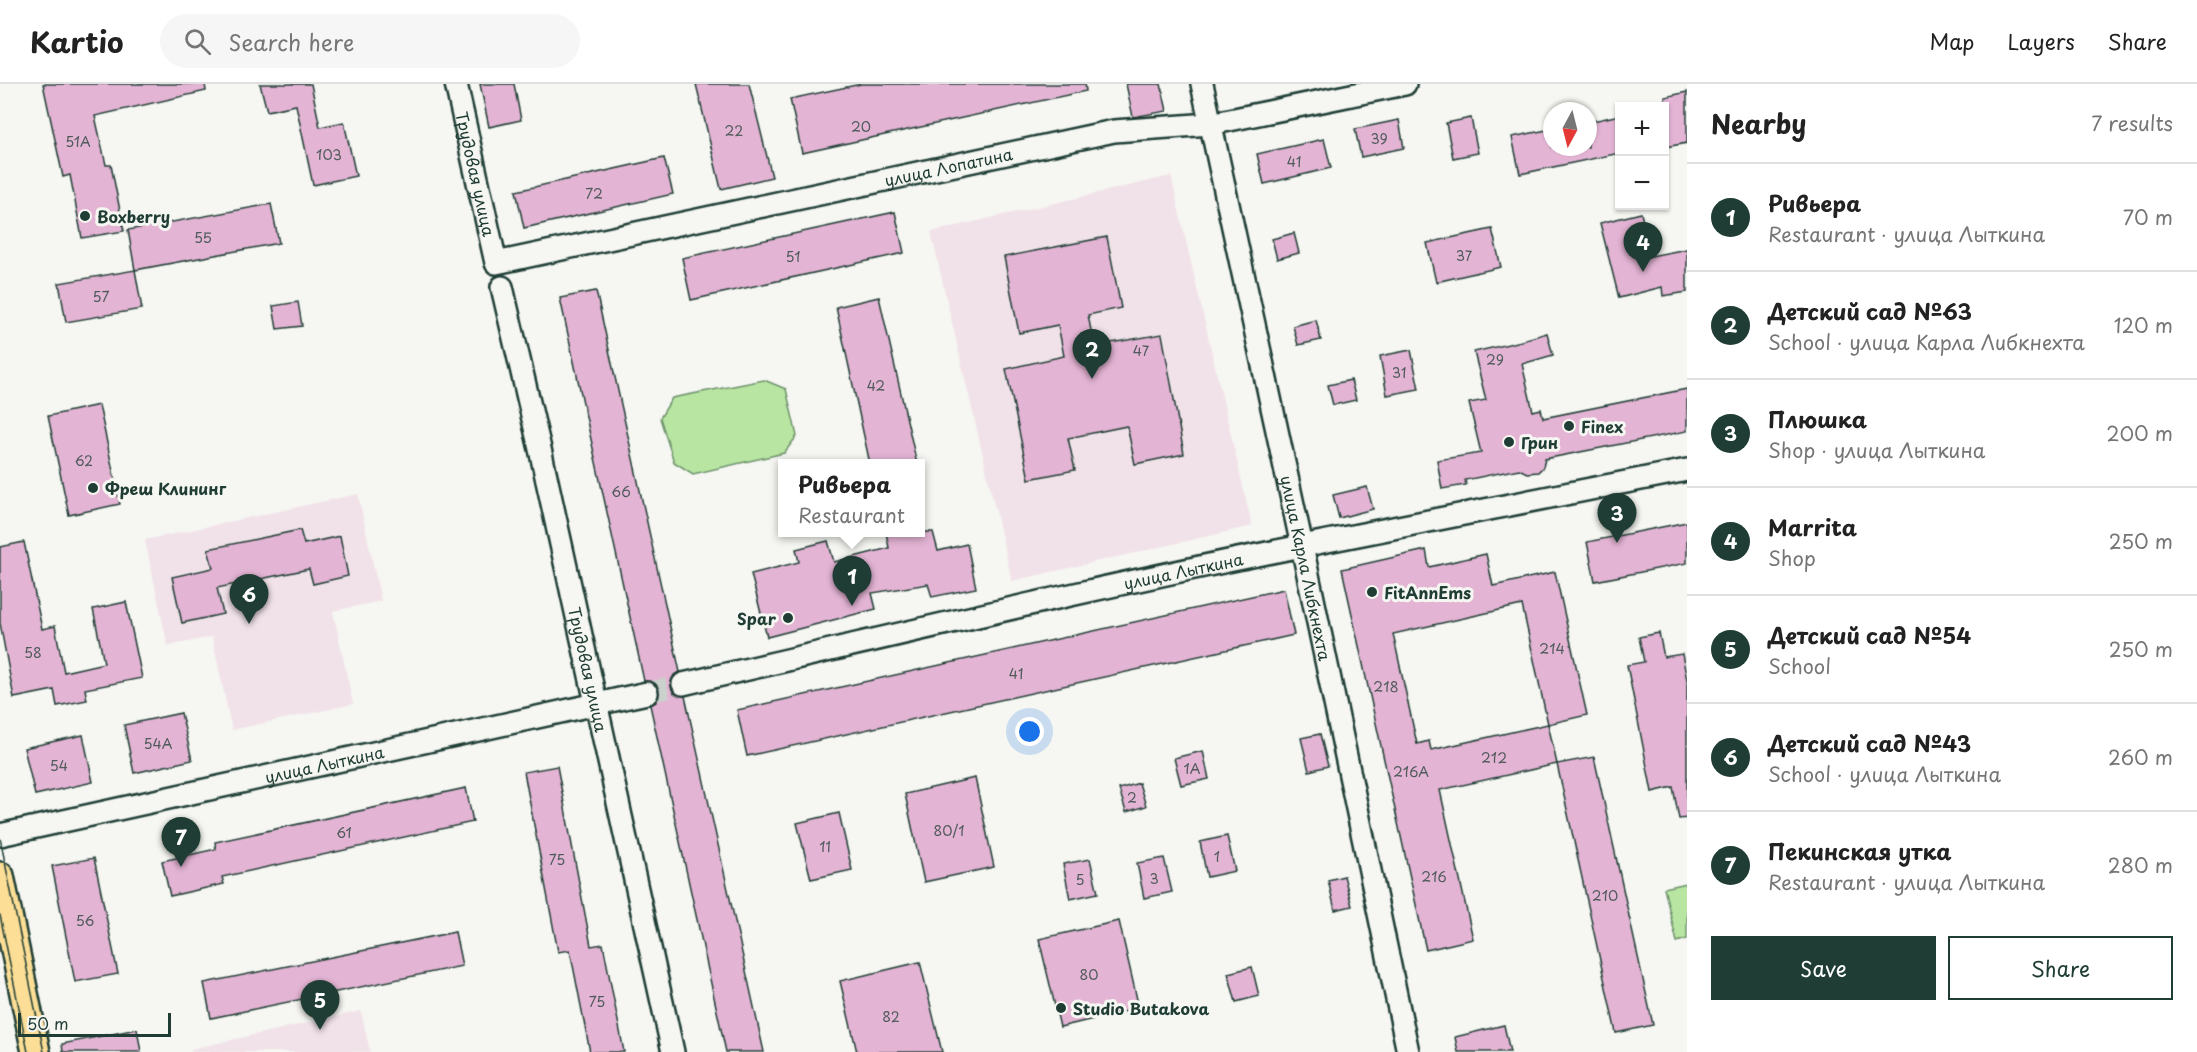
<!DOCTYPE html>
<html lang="en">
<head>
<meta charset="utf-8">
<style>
  :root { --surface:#fff; --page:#f6f6f6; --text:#222; --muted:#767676; --line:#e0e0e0; --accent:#1f3d34 }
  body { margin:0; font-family:"Playpen Sans",sans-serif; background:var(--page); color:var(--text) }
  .controls { position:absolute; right:18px; top:18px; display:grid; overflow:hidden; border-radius:0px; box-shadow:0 2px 4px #0004 }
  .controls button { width:54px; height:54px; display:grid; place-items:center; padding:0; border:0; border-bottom:2px solid var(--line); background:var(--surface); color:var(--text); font:30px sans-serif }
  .compass { position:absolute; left:1543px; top:18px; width:54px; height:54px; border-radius:50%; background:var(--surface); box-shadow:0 2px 4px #0004; rotate:187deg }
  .scale { position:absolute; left:18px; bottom:15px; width:153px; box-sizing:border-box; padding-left:6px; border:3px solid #1f3d34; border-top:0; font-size:16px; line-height:21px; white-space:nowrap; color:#1f3d34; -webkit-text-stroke:4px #f6f6f2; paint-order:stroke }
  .you { position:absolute; left:1030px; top:648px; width:21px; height:21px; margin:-15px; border:4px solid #fff; border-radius:50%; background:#1a73e8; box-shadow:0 0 0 9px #1a73e833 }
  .badge { display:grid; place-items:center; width:39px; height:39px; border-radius:50%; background:var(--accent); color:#fff; font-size:20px; font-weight:700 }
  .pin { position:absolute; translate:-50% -50px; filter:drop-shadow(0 2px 3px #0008) }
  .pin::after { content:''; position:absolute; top:32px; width:21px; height:18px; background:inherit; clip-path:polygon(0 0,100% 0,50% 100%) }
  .popup { position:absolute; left:778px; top:375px; width:147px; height:78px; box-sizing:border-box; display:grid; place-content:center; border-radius:0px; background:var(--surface); filter:drop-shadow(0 2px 4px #0005); font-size:20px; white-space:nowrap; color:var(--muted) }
  .popup b { font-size:22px; color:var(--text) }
  .popup::after { content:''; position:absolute; left:50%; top:100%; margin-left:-12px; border:12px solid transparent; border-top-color:var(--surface) }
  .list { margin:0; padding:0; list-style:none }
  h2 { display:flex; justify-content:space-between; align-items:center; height:78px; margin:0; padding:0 24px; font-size:26px }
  h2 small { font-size:20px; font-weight:400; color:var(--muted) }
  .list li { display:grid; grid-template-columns:39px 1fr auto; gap:18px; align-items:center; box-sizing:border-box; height:108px; padding:0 24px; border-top:2px solid var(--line) }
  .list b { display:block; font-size:22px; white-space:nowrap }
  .list p { margin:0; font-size:20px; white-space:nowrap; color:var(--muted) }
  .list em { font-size:20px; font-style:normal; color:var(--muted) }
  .actions { display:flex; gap:12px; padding:18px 24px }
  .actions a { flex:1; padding:14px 0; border:2px solid var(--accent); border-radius:0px; text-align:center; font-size:21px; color:var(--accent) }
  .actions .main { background:var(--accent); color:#fff }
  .icon { flex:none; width:33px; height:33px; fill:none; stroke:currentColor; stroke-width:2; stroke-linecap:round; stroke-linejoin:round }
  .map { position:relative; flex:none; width:1687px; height:968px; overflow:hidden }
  header { display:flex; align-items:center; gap:36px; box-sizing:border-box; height:84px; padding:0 30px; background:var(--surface); border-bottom:2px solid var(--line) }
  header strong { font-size:28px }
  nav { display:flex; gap:33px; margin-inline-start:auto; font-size:21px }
  .search { width:420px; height:54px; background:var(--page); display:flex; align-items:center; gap:15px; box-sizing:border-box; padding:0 21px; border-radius:33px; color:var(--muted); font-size:22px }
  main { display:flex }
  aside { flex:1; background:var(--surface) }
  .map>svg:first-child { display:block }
  .built { fill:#f1e2e9 }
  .green { fill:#b9e5a2; stroke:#6c916b; stroke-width:1.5 }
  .building { fill:#e4b4d4; stroke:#1f3d34; stroke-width:1.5; fill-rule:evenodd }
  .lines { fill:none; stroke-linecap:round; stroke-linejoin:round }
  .minor-tunnel { stroke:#cbd1cc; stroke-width:21; stroke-dasharray:21 10; stroke-linecap:butt }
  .minor-casing { stroke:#1f3d34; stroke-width:26 }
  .major-casing { stroke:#1f3d34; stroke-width:32 }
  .minor { stroke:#f6f6f2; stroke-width:21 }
  .major { stroke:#fcde96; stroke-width:27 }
  .tram { stroke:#1f3d34; stroke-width:1.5 }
  .poi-dot { fill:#1f3d34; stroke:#f6f6f2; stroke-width:2 }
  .labels { text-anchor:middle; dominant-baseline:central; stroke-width:6; stroke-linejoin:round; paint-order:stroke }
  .number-label { font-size:14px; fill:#505b5c }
  .street-label { font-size:16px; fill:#1f3d34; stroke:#f6f6f2 }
  .poi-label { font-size:16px; font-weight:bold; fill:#1f3d34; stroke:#f6f6f2; text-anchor:start }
</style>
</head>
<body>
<header>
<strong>Kartio</strong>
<div class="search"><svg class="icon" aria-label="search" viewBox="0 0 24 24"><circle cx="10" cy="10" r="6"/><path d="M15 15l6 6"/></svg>Search here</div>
<nav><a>Map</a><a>Layers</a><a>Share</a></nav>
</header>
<main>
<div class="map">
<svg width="1687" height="968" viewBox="0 0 1687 968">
  <rect width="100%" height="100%" fill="#f6f6f2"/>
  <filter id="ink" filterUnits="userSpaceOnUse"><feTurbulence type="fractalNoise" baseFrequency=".0167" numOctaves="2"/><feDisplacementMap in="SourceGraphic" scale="12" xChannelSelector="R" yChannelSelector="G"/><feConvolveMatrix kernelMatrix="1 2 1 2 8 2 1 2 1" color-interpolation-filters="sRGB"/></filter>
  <g filter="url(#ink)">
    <path class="built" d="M 1171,92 L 1252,442 L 1012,497 L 931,148 Z
      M 358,410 L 381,517 L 333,527 L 353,620 L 232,646 L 212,553 L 168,562 L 145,456 Z
      M 361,927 L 370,968 L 192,968 L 191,965 Z"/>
    <path class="green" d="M 764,296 L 786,305 L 797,352 L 784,369 L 693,390 L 674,378 L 660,334 L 672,314 Z
      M 1687,799 L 1687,855 L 1677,858 L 1664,804 Z"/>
    <path class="building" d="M 43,0 L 205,0 L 206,7 L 95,32 L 106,81 L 111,81 L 124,147 L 82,154 L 70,91 L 63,93 Z
      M 260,0 L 311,0 L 320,43 L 344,38 L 356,92 L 313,101 L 296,21 L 267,27 Z
      M 480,0 L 514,0 L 521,36 L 489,43 Z
      M 696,0 L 749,0 L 772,93 L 721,105 Z
      M 861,0 L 1085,0 L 1086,7 L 802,69 L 790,15 Z
      M 1126,0 L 1161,0 L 1167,27 L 1133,33 Z
      M 1687,8 L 1687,59 L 1665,63 L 1665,13 Z
      M 1620,31 L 1620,69 L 1520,90 L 1512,53 L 1552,45 L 1552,63 L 1588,63 L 1588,38 Z
      M 1471,34 L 1478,69 L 1453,74 L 1446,39 Z
      M 1399,36 L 1404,64 L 1361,73 L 1355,45 Z
      M 1324,55 L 1331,84 L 1264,100 L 1257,70 Z
      M 664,74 L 673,110 L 524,144 L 516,107 Z
      M 271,120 L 279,159 L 135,186 L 128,146 Z
      M 895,128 L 904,169 L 691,216 L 682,174 Z
      M 1641,129 L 1651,172 L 1687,165 L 1687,208 L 1663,212 L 1662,203 L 1619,214 L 1600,139 Z
      M 1492,145 L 1501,183 L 1436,198 L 1427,159 Z
      M 1294,149 L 1299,169 L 1277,175 L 1272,155 Z
      M 1107,153 L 1121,224 L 1088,231 L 1094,262 L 1162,250 L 1184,370 L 1135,380 L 1127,342 L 1068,354 L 1075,386 L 1029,395 L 1006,285 L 1064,272 L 1058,241 L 1019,249 L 1004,173 Z
      M 135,186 L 142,225 L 66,238 L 59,199 Z
      M 596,207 L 680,588 L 674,591 L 671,602 L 674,609 L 685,612 L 764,968 L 726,968 L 650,621 L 656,618 L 660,607 L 656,600 L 644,597 L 560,214 Z
      M 879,213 L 917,380 L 870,380 L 836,223 Z
      M 298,218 L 302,242 L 277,245 L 273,222 Z
      M 1316,236 L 1321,256 L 1298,261 L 1293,242 Z
      M 1547,249 L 1553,271 L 1522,280 L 1533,327 L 1541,325 L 1543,334 L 1687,305 L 1687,347 L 1545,375 L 1543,383 L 1538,388 L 1527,389 L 1519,385 L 1465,396 L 1466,401 L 1442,405 L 1437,376 L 1481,369 L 1469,319 L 1486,316 L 1474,268 L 1526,256 L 1526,255 Z
      M 1411,266 L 1419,305 L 1387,311 L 1380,272 Z
      M 1351,296 L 1356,316 L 1333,321 L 1328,301 Z
      M 99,321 L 120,420 L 69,431 L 48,332 Z
      M 1367,403 L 1373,425 L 1339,434 L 1333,411 Z
      M 1687,438 L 1687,479 L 1595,497 L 1587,458 Z
      M 300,446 L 304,460 L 340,452 L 348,492 L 313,500 L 309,485 L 217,504 L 223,530 L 182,539 L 172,493 L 213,484 L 208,465 Z
      M 886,448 L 933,448 L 938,467 L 967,460 L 976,504 L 932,513 L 928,500 L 872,509 L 876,525 L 767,553 L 751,490 L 799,478 L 796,465 L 828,457 L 834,478 L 889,464 Z
      M 24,458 L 42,545 L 55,542 L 64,588 L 104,579 L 93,525 L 126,518 L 142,594 L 85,605 L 87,616 L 57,622 L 54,606 L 14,614 L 0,539 L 0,463 Z
      M 1426,466 L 1429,483 L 1486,470 L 1493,502 L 1555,488 L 1587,631 L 1548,640 L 1557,680 L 1440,706 L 1473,855 L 1426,866 L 1342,485 ZM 1522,521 L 1548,640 L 1431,666 L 1429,657 L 1417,660 L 1393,550 Z
      M 1284,505 L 1294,551 L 747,672 L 737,626 Z
      M 1659,549 L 1664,573 L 1682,570 L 1687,596 L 1687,734 L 1679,735 L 1673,703 L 1652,708 L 1627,581 L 1644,578 L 1639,553 Z
      M 181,629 L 192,676 L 134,689 L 124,641 Z
      M 1320,650 L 1328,682 L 1309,687 L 1301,654 Z
      M 83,651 L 93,698 L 35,711 L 24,664 Z
      M 1203,667 L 1209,695 L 1181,701 L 1174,674 Z
      M 1594,673 L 1653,941 L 1616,949 L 1557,680 Z
      M 557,682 L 591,862 L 603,860 L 624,968 L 590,968 L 570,866 L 558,868 L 524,688 Z
      M 975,694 L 994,783 L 924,798 L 905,710 Z
      M 1139,699 L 1146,722 L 1126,728 L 1119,705 Z
      M 466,704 L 473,738 L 222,793 L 224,800 L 170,812 L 162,777 L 216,765 L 215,758 Z
      M 839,729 L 852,786 L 811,795 L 797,739 Z
      M 1227,752 L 1235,787 L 1207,793 L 1200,758 Z
      M 94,774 L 118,890 L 75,898 L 52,782 Z
      M 1164,774 L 1172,808 L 1144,814 L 1137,779 Z
      M 1090,775 L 1098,809 L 1070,815 L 1063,780 Z
      M 1344,792 L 1352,822 L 1335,826 L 1328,796 Z
      M 1119,837 L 1139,924 L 1060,943 L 1039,855 Z
      M 455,848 L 462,882 L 211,934 L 204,899 Z
      M 920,878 L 942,968 L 857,968 L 840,897 Z
      M 1252,883 L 1259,912 L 1236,918 L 1228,889 Z
      M 1504,941 L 1510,968 L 1458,968 L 1455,953 Z
      M 137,945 L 141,968 L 63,968 L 62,960 Z"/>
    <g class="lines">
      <path class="minor-tunnel" d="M 647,609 L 683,600"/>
      <defs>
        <g id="minor">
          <path id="s1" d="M 456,0 L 496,179 L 1114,47 L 1210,40 L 1405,0"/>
          <path id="s2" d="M 1202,0 L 1302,462 L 1408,968"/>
          <path id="s3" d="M 502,203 L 540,365 L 673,968"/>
          <path id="s4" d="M 683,600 C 889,553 1095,503 1302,462 C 1430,436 1559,412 1687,386"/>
          <path id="s5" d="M 0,751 L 647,609"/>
        </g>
        <path id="major" d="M 0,792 L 36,968"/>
      </defs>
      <use href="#minor" class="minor-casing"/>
      <use href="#major" class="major-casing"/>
      <use href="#minor" class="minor"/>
      <use href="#major" class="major"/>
      <path class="tram" d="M 0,754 L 44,968
        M 0,831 L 28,968"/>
    </g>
  </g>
  <g class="poi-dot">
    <circle cx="85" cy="132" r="6"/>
    <circle cx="1569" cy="342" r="6"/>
    <circle cx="1509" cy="358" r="6"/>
    <circle cx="93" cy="404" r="6"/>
    <circle cx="1372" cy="508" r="6"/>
    <circle cx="788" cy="534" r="6"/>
    <circle cx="1061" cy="924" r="6"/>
  </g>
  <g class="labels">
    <g class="number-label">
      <text x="861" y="42">20</text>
      <text x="734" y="46">22</text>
      <text x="1379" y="54">39</text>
      <text x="78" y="57">51А</text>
      <text x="329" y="70">103</text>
      <text x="1294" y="77">41</text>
      <text x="594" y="109">72</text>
      <text x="203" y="153">55</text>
      <text x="1464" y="171">37</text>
      <text x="793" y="172">51</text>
      <text x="101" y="212">57</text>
      <text x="1141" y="266">47</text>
      <text x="1495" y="275">29</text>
      <text x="1399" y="288">31</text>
      <text x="876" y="301">42</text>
      <text x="84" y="376">62</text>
      <text x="621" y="407">66</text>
      <text x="1552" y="564">214</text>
      <text x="33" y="568">58</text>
      <text x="1016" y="589">41</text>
      <text x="1386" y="602">218</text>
      <text x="158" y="659">54А</text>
      <text x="1494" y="673">212</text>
      <text x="59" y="681">54</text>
      <text x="1192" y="684">1А</text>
      <text x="1411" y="687">216А</text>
      <text x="1132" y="713">2</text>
      <text x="949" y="746">80/1</text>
      <text x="344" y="748">61</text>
      <text x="825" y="762">11</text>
      <text x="1217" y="772">1</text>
      <text x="557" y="775">75</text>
      <text x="1434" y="792">216</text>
      <text x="1154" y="794">3</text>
      <text x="1080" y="795">5</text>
      <text x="1605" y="811">210</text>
      <text x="85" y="836">56</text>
      <text x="1089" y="890">80</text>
      <text x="597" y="917">75</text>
      <text x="891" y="932">82</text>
    </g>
    <g class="street-label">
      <text stroke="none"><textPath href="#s1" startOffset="646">улица Лопатина</textPath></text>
      <text stroke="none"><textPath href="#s1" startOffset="92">Трудовая улица</textPath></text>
      <text stroke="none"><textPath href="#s2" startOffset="495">улица Карла Либкнехта</textPath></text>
      <text stroke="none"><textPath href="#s4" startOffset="513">улица Лыткина</textPath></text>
      <text stroke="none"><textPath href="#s3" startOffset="392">Трудовая улица</textPath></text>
      <text stroke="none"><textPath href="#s5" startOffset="332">улица Лыткина</textPath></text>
    </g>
    <g class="poi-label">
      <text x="97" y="132">Boxberry</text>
      <text x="1581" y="342">Finex</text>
      <text x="1521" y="358">Грин</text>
      <text x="105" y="404">Фрeш Клининг</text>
      <text x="1384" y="508">FitAnnEms</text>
      <text x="776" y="534" text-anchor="end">Spar</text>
      <text x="1073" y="924">Studio Butakova</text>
    </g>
  </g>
</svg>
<div class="controls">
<button>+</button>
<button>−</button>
</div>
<svg class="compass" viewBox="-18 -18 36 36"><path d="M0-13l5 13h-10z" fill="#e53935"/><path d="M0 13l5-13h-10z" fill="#767676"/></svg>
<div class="scale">50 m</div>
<div class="you"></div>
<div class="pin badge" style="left:852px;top:522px">1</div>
<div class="popup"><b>Ривьера</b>Restaurant</div>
<div class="pin badge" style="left:1092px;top:295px">2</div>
<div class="pin badge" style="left:1617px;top:459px">3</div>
<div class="pin badge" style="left:1643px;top:188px">4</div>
<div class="pin badge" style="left:320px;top:946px">5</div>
<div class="pin badge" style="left:249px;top:540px">6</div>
<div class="pin badge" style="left:181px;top:783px">7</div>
</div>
<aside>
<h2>Nearby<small>7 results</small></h2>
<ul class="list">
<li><span class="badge">1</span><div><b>Ривьера</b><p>Restaurant · улица Лыткина</p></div><em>70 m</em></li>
<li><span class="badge">2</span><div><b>Детский сад №63</b><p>School · улица Карла Либкнехта</p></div><em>120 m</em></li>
<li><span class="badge">3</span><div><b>Плюшка</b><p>Shop · улица Лыткина</p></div><em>200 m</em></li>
<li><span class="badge">4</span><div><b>Marrita</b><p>Shop</p></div><em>250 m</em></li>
<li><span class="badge">5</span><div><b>Детский сад №54</b><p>School</p></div><em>250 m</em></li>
<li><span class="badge">6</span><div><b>Детский сад №43</b><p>School · улица Лыткина</p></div><em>260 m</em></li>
<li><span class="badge">7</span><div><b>Пекинская утка</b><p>Restaurant · улица Лыткина</p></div><em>280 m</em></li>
</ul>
<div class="actions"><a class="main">Save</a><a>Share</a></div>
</aside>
</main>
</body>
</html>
